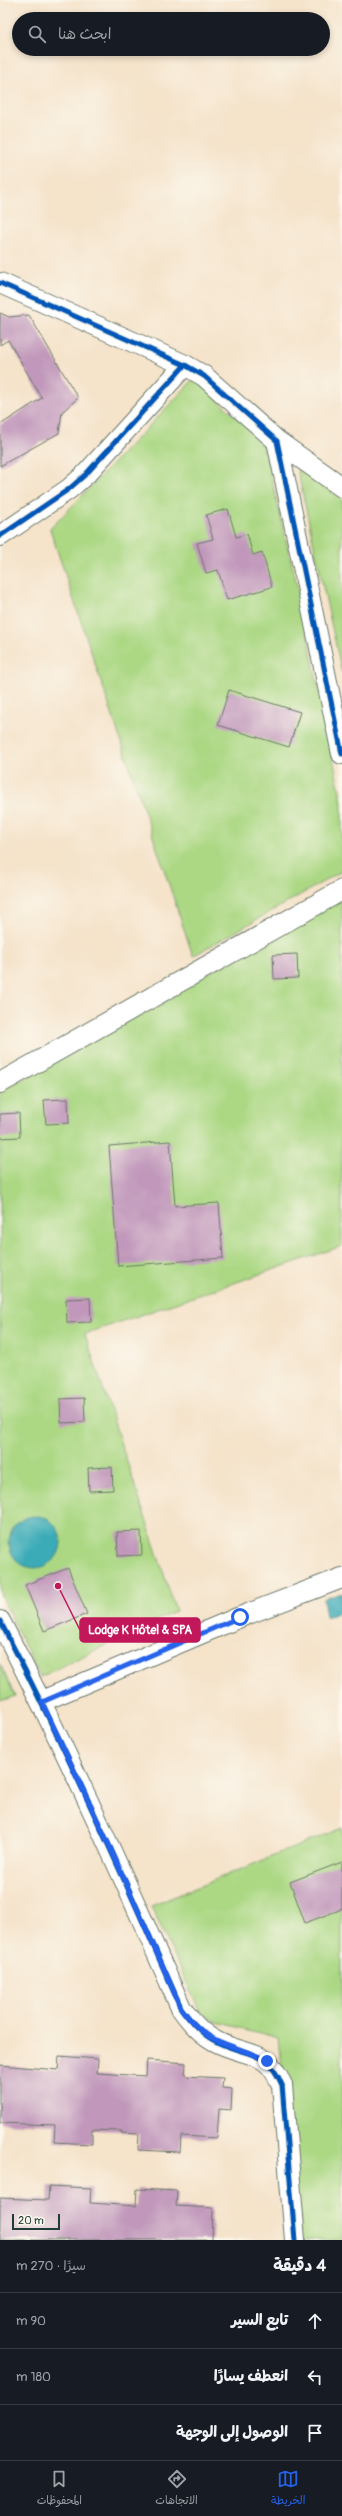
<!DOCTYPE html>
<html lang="ar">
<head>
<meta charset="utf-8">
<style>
  :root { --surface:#171b24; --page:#242831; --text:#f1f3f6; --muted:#9ea1a6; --line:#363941; --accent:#2563eb }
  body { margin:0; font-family:Pangolin,"Playpen Sans Arabic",sans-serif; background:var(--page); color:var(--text); direction:rtl }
  .scale { position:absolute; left:12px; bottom:10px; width:48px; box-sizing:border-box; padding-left:4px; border:2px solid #1f3d34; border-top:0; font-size:11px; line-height:14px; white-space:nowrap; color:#1f3d34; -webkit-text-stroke:3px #fbf7ec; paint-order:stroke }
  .stop { position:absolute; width:12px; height:12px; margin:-9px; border:3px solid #2563eb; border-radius:50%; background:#fff }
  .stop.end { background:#2563eb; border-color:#fff; box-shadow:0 1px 4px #0008 }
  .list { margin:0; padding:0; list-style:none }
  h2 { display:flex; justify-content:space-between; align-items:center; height:52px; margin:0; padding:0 16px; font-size:17px }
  h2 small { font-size:13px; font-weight:400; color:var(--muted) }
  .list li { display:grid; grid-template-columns:26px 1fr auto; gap:12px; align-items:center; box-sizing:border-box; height:56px; padding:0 16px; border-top:1px solid var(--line) }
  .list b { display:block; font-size:15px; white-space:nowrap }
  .list em { font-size:13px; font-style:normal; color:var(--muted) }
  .icon { flex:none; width:22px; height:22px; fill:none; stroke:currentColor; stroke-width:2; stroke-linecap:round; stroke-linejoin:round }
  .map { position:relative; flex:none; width:342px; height:2240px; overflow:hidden; direction:ltr }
  .search { position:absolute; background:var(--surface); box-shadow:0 2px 6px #0003; left:12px; right:12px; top:12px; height:44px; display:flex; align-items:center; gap:10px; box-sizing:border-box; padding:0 14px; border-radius:22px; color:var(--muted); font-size:15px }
  .sheet { height:220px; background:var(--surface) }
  nav { display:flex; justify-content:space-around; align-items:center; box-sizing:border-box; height:56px; border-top:1px solid var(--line); background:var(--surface); font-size:11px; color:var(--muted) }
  nav a { display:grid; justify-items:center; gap:2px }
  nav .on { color:var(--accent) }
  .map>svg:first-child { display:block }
  .green { fill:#acd884; stroke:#668a5c }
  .water { fill:#3aabb7; stroke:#2c7476 }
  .building { fill:#c198bb }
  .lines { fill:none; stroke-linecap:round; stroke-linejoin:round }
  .minor-casing { stroke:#6a7768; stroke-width:22 }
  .minor { stroke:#fff; stroke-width:20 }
  .cycleway-casing { stroke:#fbf7ec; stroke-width:8 }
  .cycleway { stroke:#0057b8; stroke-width:5 }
  .route { stroke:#2563eb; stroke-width:5 }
  .leader { fill:none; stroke:#c2185b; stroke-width:1.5 }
  .callout-dot { fill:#c2185b; stroke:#fbf7ec; stroke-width:1.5 }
  .callout { fill:#c2185b; stroke:#c2185b; stroke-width:1.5 }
  .callout-label { font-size:12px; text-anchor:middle; font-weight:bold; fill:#fff }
</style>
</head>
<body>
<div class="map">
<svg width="342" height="2240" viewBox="0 0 342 2240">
  <rect width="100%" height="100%" fill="#fbf7ec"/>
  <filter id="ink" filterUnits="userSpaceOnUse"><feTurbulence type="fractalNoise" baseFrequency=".025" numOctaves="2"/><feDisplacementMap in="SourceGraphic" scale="8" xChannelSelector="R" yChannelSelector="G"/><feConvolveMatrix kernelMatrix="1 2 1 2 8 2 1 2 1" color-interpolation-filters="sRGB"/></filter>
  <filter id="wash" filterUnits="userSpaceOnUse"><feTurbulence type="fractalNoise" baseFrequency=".012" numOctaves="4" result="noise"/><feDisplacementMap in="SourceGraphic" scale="16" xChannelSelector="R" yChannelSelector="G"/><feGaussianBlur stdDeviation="0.9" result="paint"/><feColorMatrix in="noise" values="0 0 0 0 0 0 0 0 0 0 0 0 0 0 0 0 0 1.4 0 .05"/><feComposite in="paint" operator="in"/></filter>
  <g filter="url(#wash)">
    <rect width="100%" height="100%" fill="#f5e3ca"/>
    <path class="green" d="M 195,378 L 263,443 L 299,594 L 342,802 L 342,871 L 193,956 L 50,529 Z
      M 297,468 L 342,499 L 342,673 Z
      M 342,897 L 342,1246 L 85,1334 L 176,1611 L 40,1677 L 0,1594 L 0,1092 Z
      M 0,1664 L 15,1696 L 0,1701 Z
      M 342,1828 L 342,2240 L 299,2240 L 279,2038 L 217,2022 L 201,2014 L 151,1906 Z"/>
    <path class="water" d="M9 1542a26 26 0 1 1 52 0a26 26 0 1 1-52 0Z
      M 342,1593 L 342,1612 L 326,1617 L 323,1599 Z"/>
    <g id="blocks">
      <path class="building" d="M 0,313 L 9,317 L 29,315 L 78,398 L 62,412 L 59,433 L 0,466 L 0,425 L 42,398 L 8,340 L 0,345 Z
        M 228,509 L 236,537 L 247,534 L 253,555 L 262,552 L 272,587 L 227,600 L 218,570 L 206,573 L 197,543 L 213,539 L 206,515 Z
        M 229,690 L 300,712 L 289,747 L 218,725 Z
        M 297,954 L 298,978 L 274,979 L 273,955 Z
        M 68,1099 L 69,1123 L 46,1124 L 44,1100 Z
        M 19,1113 L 20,1137 L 0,1138 L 0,1114 Z
        M 170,1141 L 175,1206 L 219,1203 L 223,1258 L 118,1266 L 109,1146 Z
        M 90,1298 L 91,1322 L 67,1323 L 66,1299 Z
        M 84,1398 L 85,1422 L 61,1423 L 60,1399 Z
        M 112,1467 L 113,1490 L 89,1491 L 88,1468 Z
        M 141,1531 L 142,1555 L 118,1556 L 117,1532 Z
        M 68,1568 L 87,1614 L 44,1631 L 25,1585 Z
        M 342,1862 L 342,1909 L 305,1923 L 290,1882 Z
        M 59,2056 L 98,2059 L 97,2073 L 146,2076 L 147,2060 L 186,2063 L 185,2076 L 223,2078 L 222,2088 L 232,2089 L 231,2110 L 219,2109 L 217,2138 L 181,2136 L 180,2152 L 138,2150 L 139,2134 L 121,2133 L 122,2131 L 92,2130 L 92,2144 L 54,2142 L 55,2125 L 0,2123 L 0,2065 L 58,2070 Z
        M 49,2186 L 91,2188 L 90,2203 L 136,2206 L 137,2189 L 177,2191 L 176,2206 L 213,2208 L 212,2240 L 0,2240 L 0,2198 L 48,2200 Z"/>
    </g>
  </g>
  <g filter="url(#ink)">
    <use href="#blocks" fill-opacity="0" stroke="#6a7768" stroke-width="1"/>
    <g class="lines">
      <defs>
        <path id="minor" d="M 0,283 L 185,365 L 86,474 L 69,489 L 0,536
          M 185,365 L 204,376 L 277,441 L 342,754
          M 277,441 L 342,487
          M 0,1083 L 342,890
          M 0,1621 C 66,1748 124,1877 181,2008 C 192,2023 202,2035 219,2043 C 249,2057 267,2049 282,2085 L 295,2240
          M 42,1701 L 240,1617 L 342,1578"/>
      </defs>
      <use href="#minor" class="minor-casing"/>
      <use href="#minor" class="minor"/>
      <defs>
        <path id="cycleway" d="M 0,283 L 185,365 L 86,474 L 69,489 L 0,536
          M 185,365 L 204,376 L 277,441 L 342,754
          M 0,1621 C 66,1748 124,1877 181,2008 C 192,2023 202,2035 219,2043 C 249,2057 267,2049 282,2085 L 295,2240"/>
      </defs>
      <use href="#cycleway" class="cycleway-casing"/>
      <use href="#cycleway" class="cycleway"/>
    </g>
  </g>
  <g class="lines" filter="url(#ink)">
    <path class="route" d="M 240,1617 L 42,1702 L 111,1849 L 181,2008 C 210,2049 228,2040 267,2061"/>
  </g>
  <path class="leader" d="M58 1586L80 1630"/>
  <circle class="callout-dot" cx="58" cy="1586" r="4"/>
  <rect class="callout" x="80" y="1618" width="120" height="24" rx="4"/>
  <g class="callout-label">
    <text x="140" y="1634">Lodge K Hôtel &amp; SPA</text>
  </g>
</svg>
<div class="scale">20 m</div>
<div class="stop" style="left:240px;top:1617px"></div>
<div class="stop end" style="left:267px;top:2061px"></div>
<div class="search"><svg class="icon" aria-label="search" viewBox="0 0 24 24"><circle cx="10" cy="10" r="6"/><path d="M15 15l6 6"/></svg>ابحث هنا</div>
</div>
<section class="sheet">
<h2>4 دقيقة<small>سيرًا · 270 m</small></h2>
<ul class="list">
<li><svg class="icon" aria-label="ahead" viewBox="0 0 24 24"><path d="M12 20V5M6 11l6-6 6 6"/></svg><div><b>تابع السير</b></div><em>90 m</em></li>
<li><svg class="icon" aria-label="left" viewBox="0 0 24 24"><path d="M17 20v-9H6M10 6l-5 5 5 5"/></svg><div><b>انعطف يسارًا</b></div><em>180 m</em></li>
<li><svg class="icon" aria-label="arrive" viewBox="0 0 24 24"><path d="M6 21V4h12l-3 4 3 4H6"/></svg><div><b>الوصول إلى الوجهة</b></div></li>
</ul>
</section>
<nav>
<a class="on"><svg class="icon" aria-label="map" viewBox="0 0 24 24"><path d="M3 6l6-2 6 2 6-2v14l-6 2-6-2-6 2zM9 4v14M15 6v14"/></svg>الخريطة</a>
<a><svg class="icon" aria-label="directions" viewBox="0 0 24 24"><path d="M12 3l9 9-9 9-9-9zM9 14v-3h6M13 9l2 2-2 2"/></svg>الاتجاهات</a>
<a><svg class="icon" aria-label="saved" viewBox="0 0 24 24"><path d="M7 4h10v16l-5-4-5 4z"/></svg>المحفوظات</a>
</nav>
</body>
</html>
